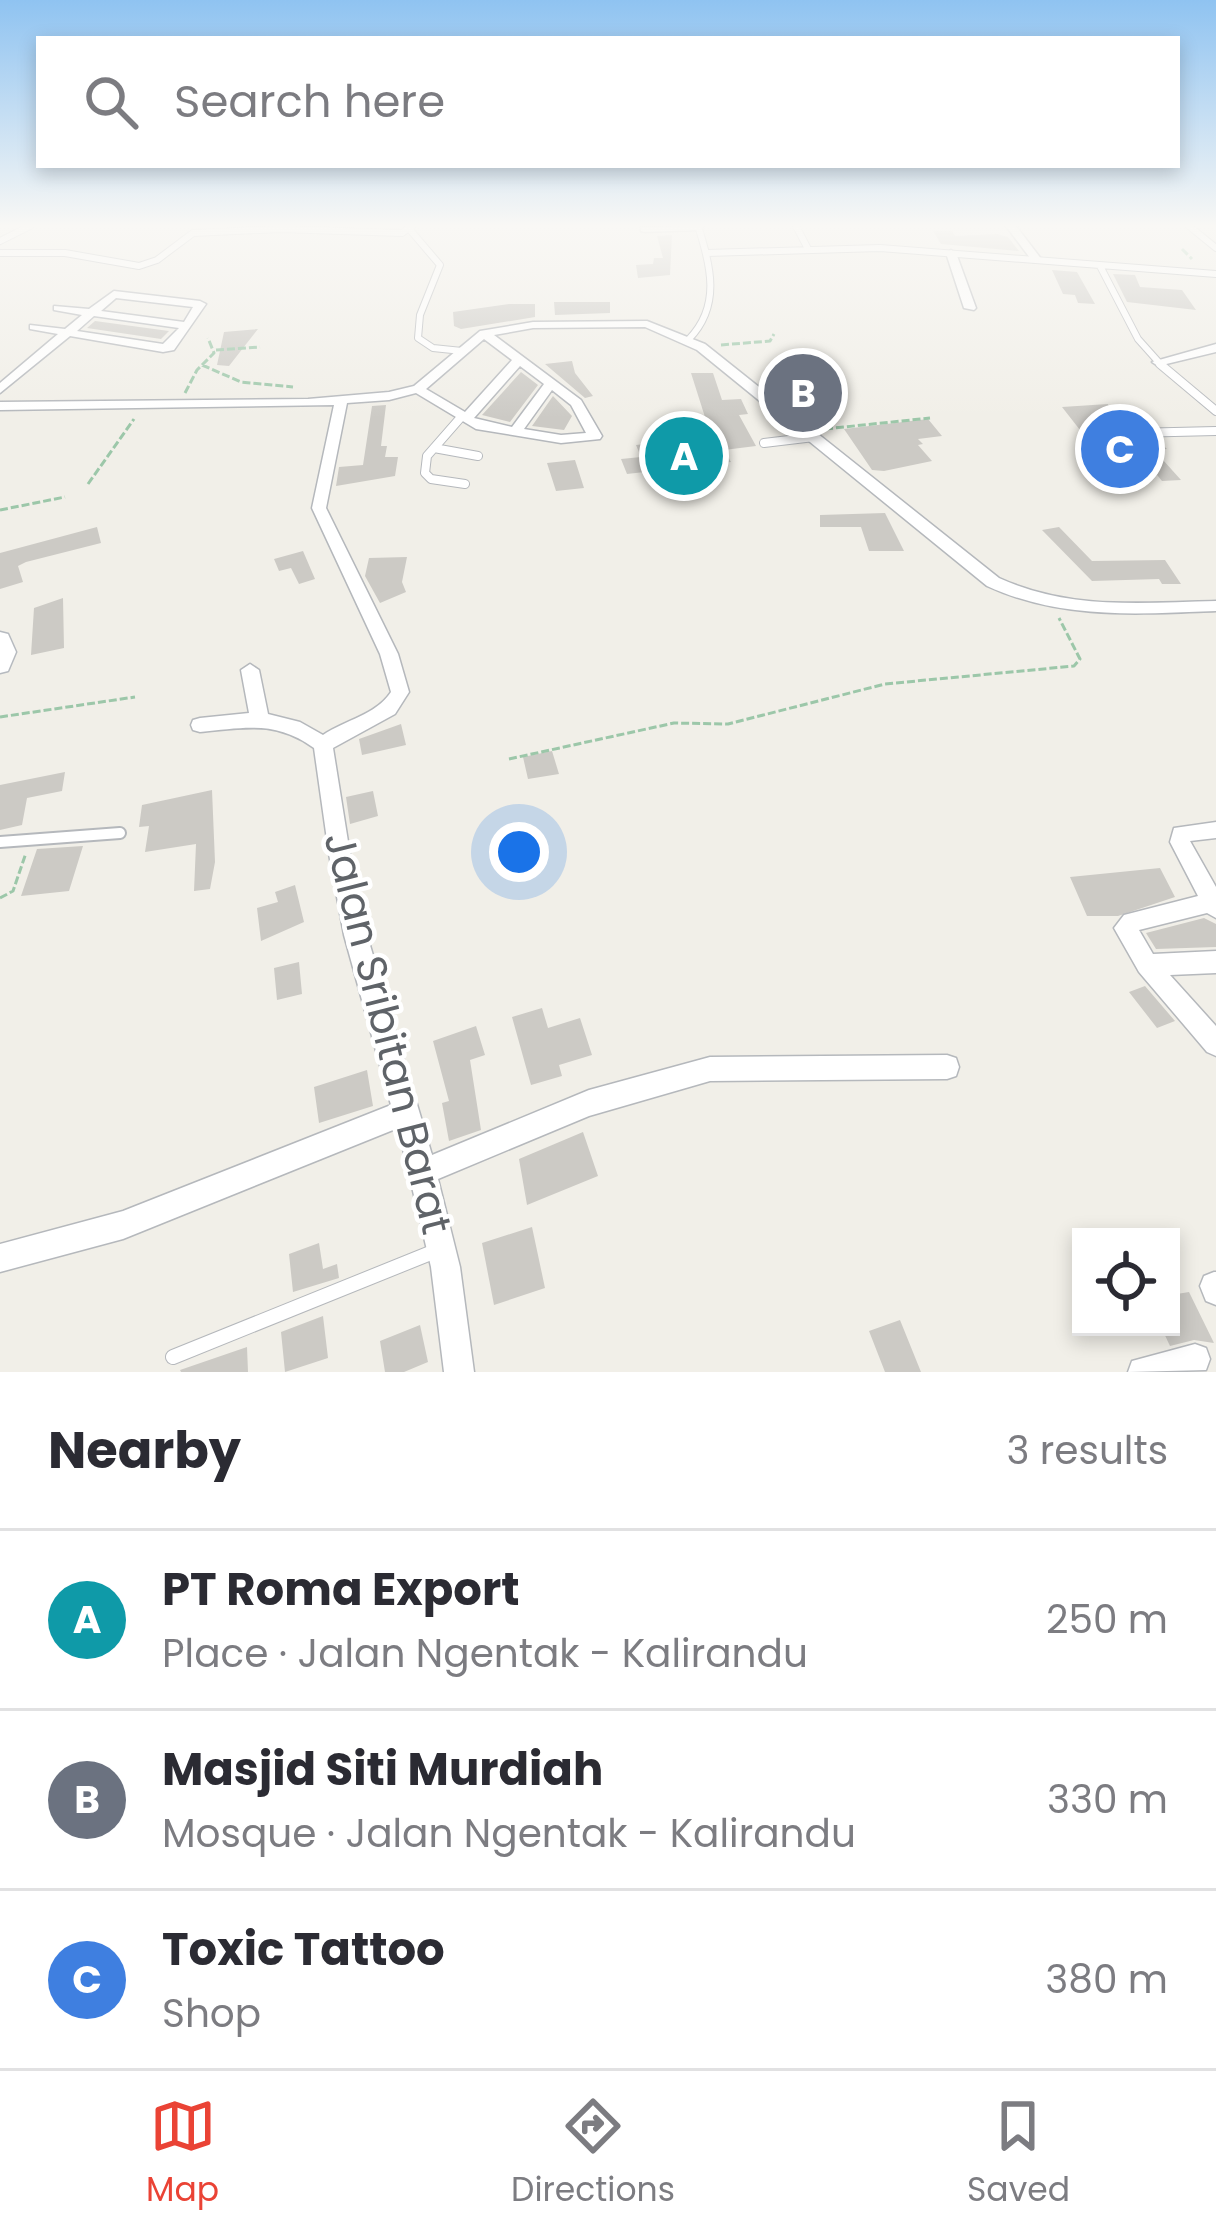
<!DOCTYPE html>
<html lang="en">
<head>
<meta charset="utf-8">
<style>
  :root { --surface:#fff; --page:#f7f7f7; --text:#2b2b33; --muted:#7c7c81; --line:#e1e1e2; --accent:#ea4335 }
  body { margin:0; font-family:Poppins,sans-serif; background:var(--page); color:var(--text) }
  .controls { position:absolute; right:36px; bottom:36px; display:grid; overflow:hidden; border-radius:0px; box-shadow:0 6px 18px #0003 }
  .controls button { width:108px; height:108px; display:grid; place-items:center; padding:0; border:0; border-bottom:3px solid var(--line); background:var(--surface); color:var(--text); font:60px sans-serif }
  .you { position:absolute; left:519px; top:852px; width:42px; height:42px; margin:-30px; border:9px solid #fff; border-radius:50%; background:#1a73e8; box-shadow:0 0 0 18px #1a73e833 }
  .badge { display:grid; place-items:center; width:78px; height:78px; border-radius:50%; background:var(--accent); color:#fff; font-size:39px; font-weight:700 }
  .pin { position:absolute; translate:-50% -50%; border:6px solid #fff; box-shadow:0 3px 12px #0006 }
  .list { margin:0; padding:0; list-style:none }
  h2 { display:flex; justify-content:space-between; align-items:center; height:156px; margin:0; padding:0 48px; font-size:51px }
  h2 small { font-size:39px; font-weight:400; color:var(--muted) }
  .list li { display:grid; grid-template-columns:78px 1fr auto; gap:36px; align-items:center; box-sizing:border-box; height:180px; padding:0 48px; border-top:3px solid var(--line) }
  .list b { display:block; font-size:45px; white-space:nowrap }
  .list p { margin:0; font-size:39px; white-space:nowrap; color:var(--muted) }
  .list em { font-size:39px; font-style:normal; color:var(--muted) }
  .icon { flex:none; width:66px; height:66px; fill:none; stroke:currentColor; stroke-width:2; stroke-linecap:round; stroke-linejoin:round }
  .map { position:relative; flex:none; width:1216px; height:1372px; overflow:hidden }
  .search { position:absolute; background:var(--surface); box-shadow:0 6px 18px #0003; left:36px; right:36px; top:36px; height:132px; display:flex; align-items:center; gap:30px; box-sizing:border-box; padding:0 42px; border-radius:0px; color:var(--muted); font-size:45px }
  .sheet { height:696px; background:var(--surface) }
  nav { display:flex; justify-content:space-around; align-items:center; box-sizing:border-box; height:168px; border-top:3px solid var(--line); background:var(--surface); font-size:33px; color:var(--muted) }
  nav a { display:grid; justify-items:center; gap:6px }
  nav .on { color:var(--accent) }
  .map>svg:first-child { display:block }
  .building { fill:#cccac5 }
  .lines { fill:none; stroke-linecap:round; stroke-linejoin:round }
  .service-far3-casing { stroke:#b5b8bc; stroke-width:8 }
  .service-far2-casing { stroke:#b5b8bc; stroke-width:10 }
  .service-far1-casing { stroke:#b5b8bc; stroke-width:14 }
  .service-casing { stroke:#b5b8bc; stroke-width:16 }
  .minor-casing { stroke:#b5b8bc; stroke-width:3 }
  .secondary-casing { stroke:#b6babf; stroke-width:3 }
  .path { stroke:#9cc7a9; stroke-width:3; stroke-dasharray:8 3; stroke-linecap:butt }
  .service-far3 { stroke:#fff; stroke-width:6 }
  .service-far2 { stroke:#fff; stroke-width:8 }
  .service-far1 { stroke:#fff; stroke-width:10 }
  .service { stroke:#fff; stroke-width:14 }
  .minor { fill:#fff; fill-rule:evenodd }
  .secondary { fill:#fff; fill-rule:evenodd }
  .labels { text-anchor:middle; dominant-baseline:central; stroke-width:9; stroke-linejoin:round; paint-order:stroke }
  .street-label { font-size:42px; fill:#5f6368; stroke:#fff }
</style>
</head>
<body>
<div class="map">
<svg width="1216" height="1372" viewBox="0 0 1216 1372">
  <rect width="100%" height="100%" fill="#f1efe8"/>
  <path class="building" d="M 933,231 L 952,231 L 955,236 L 997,234 L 1008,237 L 1019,251 L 941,244 Z
    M 672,235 L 670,275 L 638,278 L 636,265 L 653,264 L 654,258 L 663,258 L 657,236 Z
    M 1052,270 L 1077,272 L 1095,304 L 1078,303 L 1075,295 L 1063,294 Z
    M 1113,274 L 1135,275 L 1140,287 L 1182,290 L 1196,310 L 1127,302 Z
    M 554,302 L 610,302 L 610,313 L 555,315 Z
    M 509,304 L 535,304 L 535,317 L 461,329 L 454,326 L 453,312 Z
    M 95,321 L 169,331 L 161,339 L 87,328 Z
    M 258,329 L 229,366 L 217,365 L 224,332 Z
    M 572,361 L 575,373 L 593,396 L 585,398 L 545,364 Z
    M 521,372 L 538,385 L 510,422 L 482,415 Z
    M 691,373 L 713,373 L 722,400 L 741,399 L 748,414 L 739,415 L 756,446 L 724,450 L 731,462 L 627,474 L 621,459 L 641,457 L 636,445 L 711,436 Z
    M 553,396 L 572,416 L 564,430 L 532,426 Z
    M 1108,404 L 1111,418 L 1133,415 L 1142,424 L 1080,430 L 1062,407 Z
    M 386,405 L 381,446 L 387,446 L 385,457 L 398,457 L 395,476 L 336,486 L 339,467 L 363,465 L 372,406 Z
    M 928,419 L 942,436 L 918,439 L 923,444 L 918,445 L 932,461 L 884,471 L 872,470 L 844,429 Z
    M 1158,441 L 1167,449 L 1154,450 L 1181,480 L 1162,481 L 1140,454 L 1103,455 L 1094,442 Z
    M 575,460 L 584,488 L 556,491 L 547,463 Z
    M 885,513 L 904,551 L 869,551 L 861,527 L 820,527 L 820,515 Z
    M 97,527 L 101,543 L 26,562 L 18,566 L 23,582 L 0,589 L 0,553 Z
    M 1059,527 L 1092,561 L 1165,560 L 1181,584 L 1162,584 L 1159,579 L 1092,581 L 1042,530 Z
    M 303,551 L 315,579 L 299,584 L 291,568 L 279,571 L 274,559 Z
    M 407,557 L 402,582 L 406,592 L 380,603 L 365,576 L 369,558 Z
    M 63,598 L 64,648 L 31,655 L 34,608 Z
    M 401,724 L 406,745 L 362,755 L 359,739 Z
    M 552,751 L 559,774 L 528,779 L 523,757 Z
    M 65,772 L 62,791 L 27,798 L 22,825 L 0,830 L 0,785 Z
    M 212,790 L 215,862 L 210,889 L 194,891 L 196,844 L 145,852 L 149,826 L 139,827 L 142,805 Z
    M 373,791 L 378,816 L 350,824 L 346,797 Z
    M 83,846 L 69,891 L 21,896 L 37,849 Z
    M 1160,868 L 1175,897 L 1118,916 L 1087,916 L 1070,877 Z
    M 295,885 L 304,922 L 261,941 L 257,908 L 278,902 L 275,892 Z
    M 1204,918 L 1216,924 L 1216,947 L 1156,949 L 1146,933 Z
    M 299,962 L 302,994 L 277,1000 L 274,968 Z
    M 1145,986 L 1175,1021 L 1157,1028 L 1129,992 Z
    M 542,1008 L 548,1028 L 580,1018 L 592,1055 L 559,1065 L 562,1076 L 531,1085 L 512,1017 Z
    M 476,1026 L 485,1055 L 470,1060 L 481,1130 L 449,1141 L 442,1103 L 449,1101 L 433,1041 Z
    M 367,1070 L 373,1106 L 319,1123 L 314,1087 Z
    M 583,1132 L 598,1176 L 527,1205 L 519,1159 Z
    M 532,1227 L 545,1288 L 494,1305 L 482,1243 Z
    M 319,1243 L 323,1269 L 337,1264 L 339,1278 L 293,1292 L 289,1254 Z
    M 1189,1292 L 1214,1343 L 1194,1340 L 1170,1346 L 1161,1327 L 1171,1327 L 1171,1295 Z
    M 323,1316 L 328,1358 L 285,1372 L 281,1332 Z
    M 900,1320 L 921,1372 L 885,1372 L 869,1331 Z
    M 420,1325 L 428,1362 L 404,1372 L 385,1372 L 380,1341 Z
    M 247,1347 L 248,1372 L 181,1372 L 180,1370 Z"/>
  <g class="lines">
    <defs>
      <path id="service-far3" d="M 796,226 L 807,247
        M 1189,226 L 1216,248
        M 411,231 L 440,265 L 420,315 L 418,338 L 433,348 L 462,351
        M 0,241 L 30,226
        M 0,253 L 65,253 L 139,266 L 157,260 L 193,233 L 280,229 L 402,233 L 412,226
        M 707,253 L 880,248 L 1216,274
        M 1100,266 L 1138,339 L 1163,367
        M 689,339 C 721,306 711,266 698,226"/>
      <path id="service-far2" d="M 1160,364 L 1216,411
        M 462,416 L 427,456 L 425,473 L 431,479 L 465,484
        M 1090,434 L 1216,431
        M 764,443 L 814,437
        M 434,448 L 478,456"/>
      <path id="service-far1" d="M 0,842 L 120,833"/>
      <path id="service" d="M 173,1357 L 438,1250"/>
      <path id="minor" d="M 1006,226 L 1016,226 L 1042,260 L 1041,262 L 1033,262 Z
        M 641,227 L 703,226 L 704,227 L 699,230 L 644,232 L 641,231 Z
        M 951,250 L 956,253 L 976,308 L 974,310 L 964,308 L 946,253 Z
        M 114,291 L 200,301 L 206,304 L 174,350 L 163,352 L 70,336 L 0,393 L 0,383 L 58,334 L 30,329 L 30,325 L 65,329 L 82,315 L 54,310 L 54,306 L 89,309 ZM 116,298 L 193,307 L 184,322 L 101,311 ZM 94,316 L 179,328 L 163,344 L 77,331 Z
        M 647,321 L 705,344 L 999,578 C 1069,610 1141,603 1216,601 L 1216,611 C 1136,614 1061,620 987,586 L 697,350 L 645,327 L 533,328 L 494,335 L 581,400 L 602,436 L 600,439 L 561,443 L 476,429 L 416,393 L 389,400 L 347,403 L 326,508 L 398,654 L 409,692 L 395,714 L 333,748 L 350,854 L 367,935 L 432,1155 L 589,1090 L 710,1057 L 947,1055 L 956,1058 L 959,1067 L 956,1076 L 947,1079 L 710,1081 L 589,1116 L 438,1179 L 460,1267 L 474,1372 L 444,1372 L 431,1267 L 398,1128 L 123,1239 L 0,1272 L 0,1244 L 123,1211 L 391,1105 L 344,935 L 329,854 L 314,748 C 275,720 245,728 200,732 L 193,730 L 191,725 L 193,720 L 200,718 L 249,713 L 241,670 L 250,664 L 259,670 L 268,714 L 300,722 L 323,735 C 345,720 376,715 391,692 L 380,654 L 312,508 L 334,405 L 0,410 L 0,402 L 308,399 L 389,392 L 414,386 L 480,331 L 533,322 ZM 484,339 L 512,360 L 465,412 L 426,389 ZM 520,366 L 544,384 L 512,427 L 474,418 ZM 552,390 L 571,405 L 586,433 L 561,435 L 524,429 Z
        M 1216,344 L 1216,352 L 1158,366 L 1152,362 Z
        M 1216,822 L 1216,838 L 1190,841 L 1216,887 L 1216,918 L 1207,913 L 1139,930 L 1153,954 L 1216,951 L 1216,973 L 1170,975 L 1216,1026 L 1216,1056 L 1207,1052 L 1139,972 L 1114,928 L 1124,915 L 1198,896 L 1170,842 L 1174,828 Z
        M 1214,1272 L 1216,1272 L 1216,1305 L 1206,1301 L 1200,1286 L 1204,1276 Z
        M 1195,1344 L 1206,1348 L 1210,1359 L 1206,1370 L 1128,1372 L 1132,1361 Z"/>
      <path id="secondary" d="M 0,632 L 8,634 L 16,652 L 8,671 L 0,673 Z"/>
    </defs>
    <use href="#service-far3" class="service-far3-casing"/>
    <use href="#service-far2" class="service-far2-casing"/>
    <use href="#service-far1" class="service-far1-casing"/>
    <use href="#service" class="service-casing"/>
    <use href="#minor" class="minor-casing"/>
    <use href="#secondary" class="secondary-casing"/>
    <path class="path" d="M 1182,249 L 1192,259
      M 721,345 L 770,341 L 774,334
      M 216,350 L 260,347
      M 202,365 L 241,382 L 293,387
      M 185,393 L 197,370 L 214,353 L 208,338
      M 825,429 L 930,418
      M 88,484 L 134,419
      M 0,510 L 65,497
      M 0,717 L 135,697
      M 509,759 L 674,723 L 728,724 L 885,684 L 1074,666 L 1080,659 L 1059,618
      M 0,898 L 13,891 L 26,853"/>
    <use href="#service-far3" class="service-far3"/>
    <use href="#service-far2" class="service-far2"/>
    <use href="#service-far1" class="service-far1"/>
    <use href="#service" class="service"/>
    <use href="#minor" class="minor"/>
    <use href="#secondary" class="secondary"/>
  </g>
  <linearGradient id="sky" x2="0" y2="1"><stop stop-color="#8fc3f1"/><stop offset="0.54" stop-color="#f9f8f5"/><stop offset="1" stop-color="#f9f8f5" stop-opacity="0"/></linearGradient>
  <rect width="1216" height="418" fill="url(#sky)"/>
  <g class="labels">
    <g class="street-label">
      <text transform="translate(388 1033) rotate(76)">Jalan Sribitan Barat</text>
    </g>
  </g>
</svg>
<div class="controls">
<button><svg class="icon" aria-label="locate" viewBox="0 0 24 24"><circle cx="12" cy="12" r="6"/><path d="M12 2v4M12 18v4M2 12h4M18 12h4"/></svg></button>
</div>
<div class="you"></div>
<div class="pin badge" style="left:684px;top:456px;background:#0f9aa8">A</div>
<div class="pin badge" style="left:803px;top:393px;background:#6b7280">B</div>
<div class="pin badge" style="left:1120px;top:449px;background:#3f7fe0">C</div>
<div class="search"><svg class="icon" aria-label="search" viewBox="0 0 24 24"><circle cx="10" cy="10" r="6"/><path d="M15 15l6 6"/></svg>Search here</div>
</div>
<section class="sheet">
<h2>Nearby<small>3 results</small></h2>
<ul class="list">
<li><span class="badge" style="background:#0f9aa8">A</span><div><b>PT Roma Export</b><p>Place · Jalan Ngentak - Kalirandu</p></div><em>250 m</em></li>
<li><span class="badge" style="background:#6b7280">B</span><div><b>Masjid Siti Murdiah</b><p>Mosque · Jalan Ngentak - Kalirandu</p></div><em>330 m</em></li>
<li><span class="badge" style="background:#3f7fe0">C</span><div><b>Toxic Tattoo</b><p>Shop</p></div><em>380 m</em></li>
</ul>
</section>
<nav>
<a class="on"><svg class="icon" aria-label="map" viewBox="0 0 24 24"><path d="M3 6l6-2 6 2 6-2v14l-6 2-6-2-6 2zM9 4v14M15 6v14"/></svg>Map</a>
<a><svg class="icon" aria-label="directions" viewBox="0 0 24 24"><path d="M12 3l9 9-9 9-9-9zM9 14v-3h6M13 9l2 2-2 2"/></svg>Directions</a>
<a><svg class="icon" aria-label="saved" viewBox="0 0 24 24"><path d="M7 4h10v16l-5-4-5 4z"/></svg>Saved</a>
</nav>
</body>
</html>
